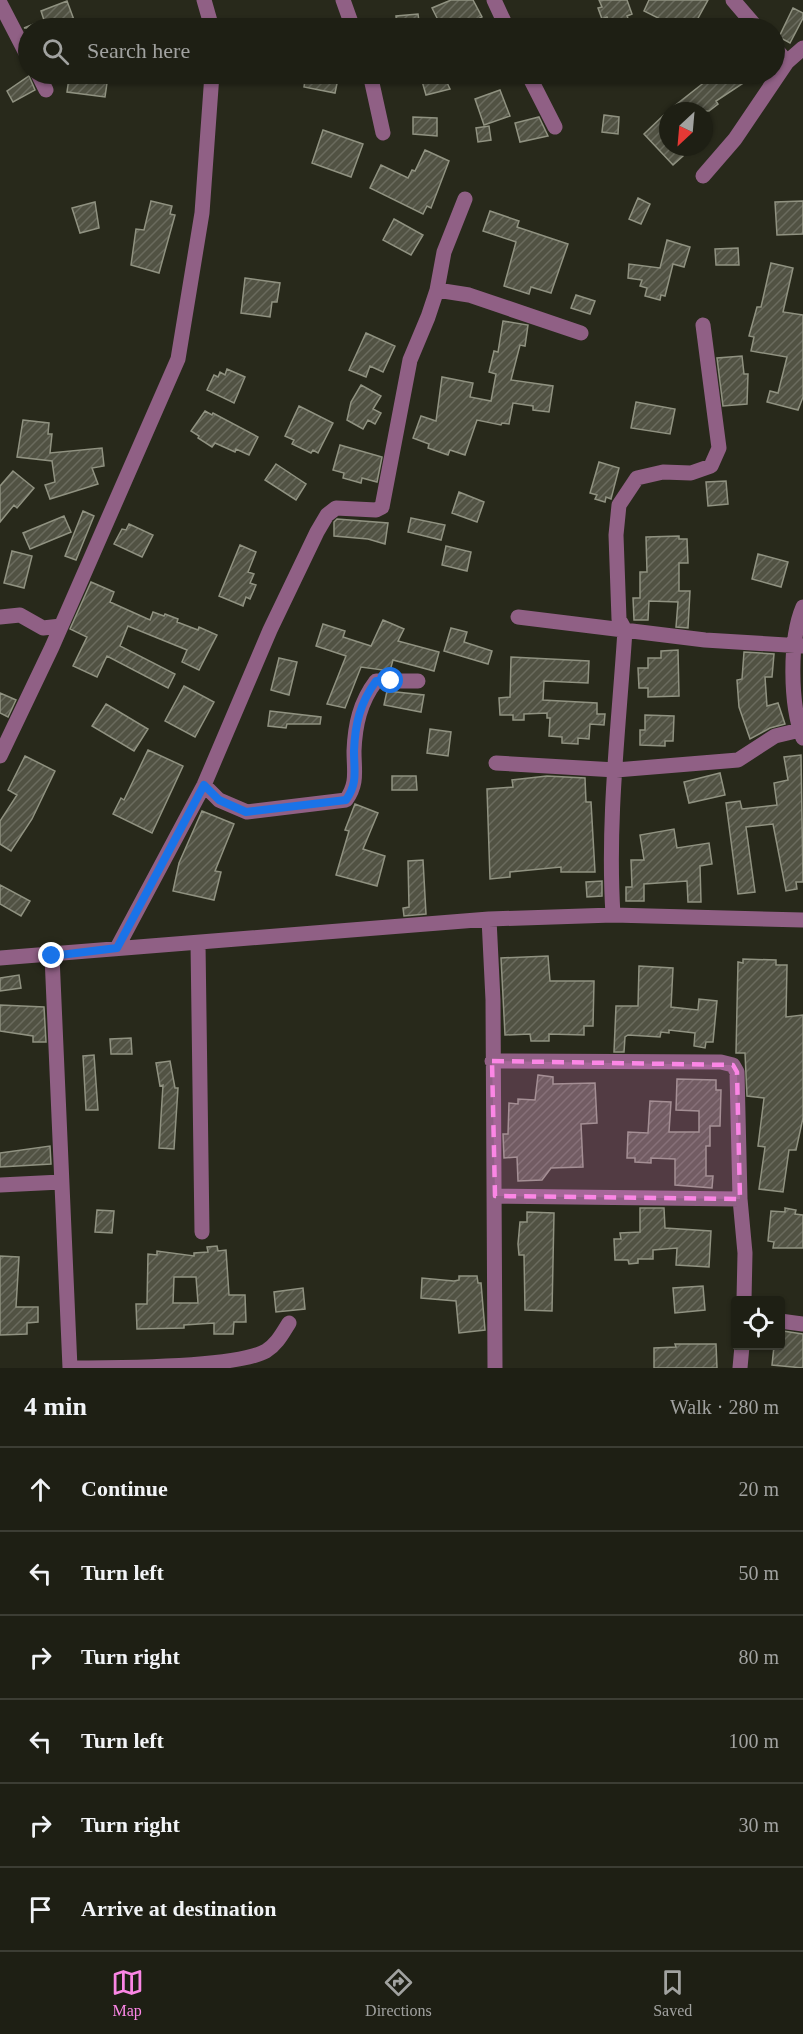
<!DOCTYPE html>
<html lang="en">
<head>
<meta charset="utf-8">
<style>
  :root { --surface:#1e1f14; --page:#2b2c22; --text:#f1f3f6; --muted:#a1a2a0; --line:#3c3d34; --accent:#fb86e5 }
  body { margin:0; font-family:"Times New Roman",serif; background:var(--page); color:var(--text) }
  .controls { position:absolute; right:18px; bottom:18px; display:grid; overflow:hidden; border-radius:6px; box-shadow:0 2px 4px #0004 }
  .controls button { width:54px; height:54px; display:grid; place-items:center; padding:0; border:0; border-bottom:2px solid var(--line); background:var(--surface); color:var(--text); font:30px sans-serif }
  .compass { position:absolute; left:659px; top:102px; width:54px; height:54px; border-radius:50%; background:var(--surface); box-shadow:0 2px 4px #0004; rotate:206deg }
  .stop { position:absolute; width:18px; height:18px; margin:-14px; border:4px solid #1a73e8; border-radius:50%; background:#fff }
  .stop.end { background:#1a73e8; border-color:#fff; box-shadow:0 2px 6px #0008 }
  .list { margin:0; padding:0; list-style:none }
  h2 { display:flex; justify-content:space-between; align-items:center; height:78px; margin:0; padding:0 24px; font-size:26px }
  h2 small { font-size:20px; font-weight:400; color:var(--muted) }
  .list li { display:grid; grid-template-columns:39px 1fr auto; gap:18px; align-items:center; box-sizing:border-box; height:84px; padding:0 24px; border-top:2px solid var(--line) }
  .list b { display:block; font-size:22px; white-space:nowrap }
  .list em { font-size:20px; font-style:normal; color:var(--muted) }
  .icon { flex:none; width:33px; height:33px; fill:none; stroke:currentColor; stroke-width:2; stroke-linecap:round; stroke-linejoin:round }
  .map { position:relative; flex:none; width:803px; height:1368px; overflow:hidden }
  .search { position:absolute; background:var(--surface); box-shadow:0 2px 4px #0004; left:18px; right:18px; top:18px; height:66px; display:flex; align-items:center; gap:15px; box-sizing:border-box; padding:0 21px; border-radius:33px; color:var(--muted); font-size:22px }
  .sheet { height:582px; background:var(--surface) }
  nav { display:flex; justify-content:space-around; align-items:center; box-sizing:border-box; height:84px; border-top:2px solid var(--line); background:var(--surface); font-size:16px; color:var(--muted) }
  nav a { display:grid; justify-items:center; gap:3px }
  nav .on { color:var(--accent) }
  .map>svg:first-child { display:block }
  .building { fill:url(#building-hatch); stroke:#909281; stroke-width:1.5; fill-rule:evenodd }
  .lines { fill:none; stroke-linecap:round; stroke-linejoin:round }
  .minor { stroke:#906085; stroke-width:15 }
  .route { stroke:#1a73e8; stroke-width:8 }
  .marked { fill:#fb86e5; fill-opacity:0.2; stroke:#fb86e5; stroke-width:4.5; stroke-dasharray:12 8; stroke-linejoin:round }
</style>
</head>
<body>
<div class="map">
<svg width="803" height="1368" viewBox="0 0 803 1368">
  <defs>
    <pattern id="building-hatch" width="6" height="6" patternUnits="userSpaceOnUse" patternTransform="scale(1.5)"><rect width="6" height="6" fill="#515243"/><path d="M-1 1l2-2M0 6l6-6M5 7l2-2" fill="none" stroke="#6a6b5e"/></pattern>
  </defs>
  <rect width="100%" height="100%" fill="#28291b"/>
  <path class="building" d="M 451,0 L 473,0 L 482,17 L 476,20 L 478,23 L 466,28 L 442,28 L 432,8 Z
    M 599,0 L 627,0 L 632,14 L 627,16 L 632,28 L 612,28 L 607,17 L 602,19 L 598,8 L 602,7 Z
    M 649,0 L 708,0 L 697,20 L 705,28 L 678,28 L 644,11 Z
    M 67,1 L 77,28 L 24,28 L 44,20 L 41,11 Z
    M 793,8 L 803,13 L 803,18 L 790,43 L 779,37 Z
    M 418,14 L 420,28 L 397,28 L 396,16 Z
    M 306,74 L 339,74 L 335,93 L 304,87 Z
    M 420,74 L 443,74 L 450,89 L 426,95 Z
    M 715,74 L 757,74 L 716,101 L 718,104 L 709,111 L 668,111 Z
    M 29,76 L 35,90 L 13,102 L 7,91 Z
    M 69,78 L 107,83 L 105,97 L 67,92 Z
    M 500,90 L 510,116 L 484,125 L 475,99 Z
    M 668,111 L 668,147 L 693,147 L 673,165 L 644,134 Z
    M 604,115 L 619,117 L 618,134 L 602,132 Z
    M 413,117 L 437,118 L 437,136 L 413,134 Z
    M 539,117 L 548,136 L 520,142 L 515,123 Z
    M 489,126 L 491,140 L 478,142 L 476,128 Z
    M 323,130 L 363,144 L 351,177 L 312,163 Z
    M 425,150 L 449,161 L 431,208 L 427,206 L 423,214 L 370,188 L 381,165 L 408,178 L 412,170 L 415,171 Z
    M 638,198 L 650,204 L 641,224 L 629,219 Z
    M 151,201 L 172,206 L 170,214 L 175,215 L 159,273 L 131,265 L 136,229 L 144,230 Z
    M 803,201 L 803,234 L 777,235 L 775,202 Z
    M 95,202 L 99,228 L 80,233 L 72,208 Z
    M 490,211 L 519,221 L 517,227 L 568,244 L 551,293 L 531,287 L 529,294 L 504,286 L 516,242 L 483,231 Z
    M 394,219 L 423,235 L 411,255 L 383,240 Z
    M 667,240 L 690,247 L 684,267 L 673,264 L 665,296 L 661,295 L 660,300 L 645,296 L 647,288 L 640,286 L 642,280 L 628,278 L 629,264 L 660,268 Z
    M 738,248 L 739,265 L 716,265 L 715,249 Z
    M 771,263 L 793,268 L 783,312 L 803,315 L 803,397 L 798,410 L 767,402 L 770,391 L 778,393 L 787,357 L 751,351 L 754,337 L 749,336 L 757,307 L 761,307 Z
    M 245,278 L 280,283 L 277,302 L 272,302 L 270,317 L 241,313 Z
    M 576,295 L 595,301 L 590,314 L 571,308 Z
    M 503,321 L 528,325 L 525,346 L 520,345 L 511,380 L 553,386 L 549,412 L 533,410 L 533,406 L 513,403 L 509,424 L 502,423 L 501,425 L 477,420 L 465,455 L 450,450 L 448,455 L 428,448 L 429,444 L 413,438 L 421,416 L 436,421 L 442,377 L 473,383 L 470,397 L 491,401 L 496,374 L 489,372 L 494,351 L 498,352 Z
    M 366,333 L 395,346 L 383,372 L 370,366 L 366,377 L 349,370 Z
    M 742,356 L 744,374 L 748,374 L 747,404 L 723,406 L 717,358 Z
    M 227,369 L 245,377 L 234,403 L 207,390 L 214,375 L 218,377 L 220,372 L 225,375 Z
    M 361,385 L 381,396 L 373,409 L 381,413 L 375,424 L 368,420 L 363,429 L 347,420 L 351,402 Z
    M 636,402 L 675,409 L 670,434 L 631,428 Z
    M 299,406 L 333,423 L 318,453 L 313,450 L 311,453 L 292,444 L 294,440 L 285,436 Z
    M 205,411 L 212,415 L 213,413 L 258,437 L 249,455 L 236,449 L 235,452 L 215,443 L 212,447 L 198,438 L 199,436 L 191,431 Z
    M 23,420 L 49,423 L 48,434 L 52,434 L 50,453 L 102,448 L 104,466 L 92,468 L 98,484 L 50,499 L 45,485 L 55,482 L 52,461 L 17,457 Z
    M 340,445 L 382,457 L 377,482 L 362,478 L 361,483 L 343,478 L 344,473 L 333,470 Z
    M 599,462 L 619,468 L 611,499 L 606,497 L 605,502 L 595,499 L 597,495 L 590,493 Z
    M 276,464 L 306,484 L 296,500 L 265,480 Z
    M 13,471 L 34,488 L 17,508 L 14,505 L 0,522 L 0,486 Z
    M 726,481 L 728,504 L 708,506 L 706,482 Z
    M 459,492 L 484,502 L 477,522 L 452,513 Z
    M 83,511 L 94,516 L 76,560 L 65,556 Z
    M 64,516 L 71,532 L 30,549 L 23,533 Z
    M 411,518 L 445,525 L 441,540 L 408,532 Z
    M 337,519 L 388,523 L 385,544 L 368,539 L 334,536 L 334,522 Z
    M 129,524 L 153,535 L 142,557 L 114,544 L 122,529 L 126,530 Z
    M 679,536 L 679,539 L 687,539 L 688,563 L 679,563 L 679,591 L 690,591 L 688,628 L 676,627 L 678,602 L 649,601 L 648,620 L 634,620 L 633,598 L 640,598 L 640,572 L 647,572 L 646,537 Z
    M 240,545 L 256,552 L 248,572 L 254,574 L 250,583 L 256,585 L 250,599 L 246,597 L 243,606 L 219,596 Z
    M 446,546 L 471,552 L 467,571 L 442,565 Z
    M 12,551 L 32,556 L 24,588 L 4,583 Z
    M 758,554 L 788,562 L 781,587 L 752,579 Z
    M 91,582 L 114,592 L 110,602 L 150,620 L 153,612 L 164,616 L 165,614 L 178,619 L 177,622 L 198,630 L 199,627 L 217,635 L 199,670 L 182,662 L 187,650 L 128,626 L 120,646 L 175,674 L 168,688 L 107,656 L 97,677 L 73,666 L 87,637 L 70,629 Z
    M 383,620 L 404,629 L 398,641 L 439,652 L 434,671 L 393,660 L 390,671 L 361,667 L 345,708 L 327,704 L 346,656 L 316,646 L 323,624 L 345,631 L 343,637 L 371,646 Z
    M 451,628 L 467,632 L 464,642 L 492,651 L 488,664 L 444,651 Z
    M 678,650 L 679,696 L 648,697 L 648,688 L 639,688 L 638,668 L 648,668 L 648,658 L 661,658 L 661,651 Z
    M 744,652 L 774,654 L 772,677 L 765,677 L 767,706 L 778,703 L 785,724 L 770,728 L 750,739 L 739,707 L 737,680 L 742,679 Z
    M 511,657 L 589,661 L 588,683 L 544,681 L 543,700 L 597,703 L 597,714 L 605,714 L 604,725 L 590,724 L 589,739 L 578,738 L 578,744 L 562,743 L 562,737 L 549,736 L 550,718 L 547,718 L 547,713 L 524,714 L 524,720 L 513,720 L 513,715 L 500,715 L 499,698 L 510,697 Z
    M 279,658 L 297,662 L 289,695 L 271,690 Z
    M 184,686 L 214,702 L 195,737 L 165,721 Z
    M 387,691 L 424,695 L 421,712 L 384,705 Z
    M 0,693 L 16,700 L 8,717 L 0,713 Z
    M 106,704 L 148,729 L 134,751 L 92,726 Z
    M 270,711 L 321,717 L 320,724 L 287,724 L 286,728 L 268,726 Z
    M 645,715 L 674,716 L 673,741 L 665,741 L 665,746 L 640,745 L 640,730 L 645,730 Z
    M 430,729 L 451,732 L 448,756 L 427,753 Z
    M 148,750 L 183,766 L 152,833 L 113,814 L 121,798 L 124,800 Z
    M 801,755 L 803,882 L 796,882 L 797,889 L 786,891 L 773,824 L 746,827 L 755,892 L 738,894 L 726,803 L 740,801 L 742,809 L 777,805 L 774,783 L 788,780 L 784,757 Z
    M 25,756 L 55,771 L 32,819 L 11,851 L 0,844 L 0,821 L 17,795 L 8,790 Z
    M 720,773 L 725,795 L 689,803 L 684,782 Z
    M 392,776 L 416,776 L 417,790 L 392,790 Z
    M 547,776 L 585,778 L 586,802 L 591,802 L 595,872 L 561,872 L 561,867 L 510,872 L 510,877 L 490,879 L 487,789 L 513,787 L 512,780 Z
    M 355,804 L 378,813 L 363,849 L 385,856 L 377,886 L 336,875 L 349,831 L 345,830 Z
    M 202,811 L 234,824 L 215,871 L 221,872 L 214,900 L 173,891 L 179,863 Z
    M 674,829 L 677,848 L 709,843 L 712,864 L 700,866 L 701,902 L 688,902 L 687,881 L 644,884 L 644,901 L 626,901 L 626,887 L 632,887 L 631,860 L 644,860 L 640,835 Z
    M 423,860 L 426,914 L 404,916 L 403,908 L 409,907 L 408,861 Z
    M 602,881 L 602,896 L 587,897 L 586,882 Z
    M 0,885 L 30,901 L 21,916 L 0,904 Z
    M 548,956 L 550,981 L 594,981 L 593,1026 L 584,1026 L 584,1035 L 549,1034 L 549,1041 L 531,1041 L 530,1034 L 505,1035 L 501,958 Z
    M 743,959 L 776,960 L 776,965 L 787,965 L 786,1017 L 803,1015 L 803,1118 L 796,1150 L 789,1150 L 783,1192 L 759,1189 L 765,1147 L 758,1146 L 764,1098 L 747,1096 L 745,1053 L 736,1053 L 738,962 L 743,963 Z
    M 639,966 L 673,968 L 671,1007 L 698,1010 L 699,999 L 717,1001 L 713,1042 L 706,1042 L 705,1048 L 694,1046 L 695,1033 L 669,1030 L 669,1033 L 661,1032 L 660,1037 L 628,1035 L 625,1037 L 624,1052 L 614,1052 L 616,1006 L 638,1006 Z
    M 19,975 L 21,988 L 0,991 L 0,978 Z
    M 0,1005 L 44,1007 L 46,1042 L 33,1042 L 33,1036 L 0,1031 Z
    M 131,1038 L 132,1054 L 111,1054 L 110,1039 Z
    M 94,1055 L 98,1110 L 86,1110 L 83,1056 Z
    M 170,1061 L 175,1088 L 178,1088 L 174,1149 L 159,1148 L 163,1085 L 160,1086 L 156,1063 Z
    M 538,1075 L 553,1077 L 553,1084 L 595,1083 L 597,1123 L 581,1124 L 583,1167 L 551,1168 L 542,1180 L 518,1181 L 517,1157 L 504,1158 L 503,1134 L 508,1134 L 509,1103 L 518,1104 L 518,1099 L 535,1100 Z
    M 677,1079 L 716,1080 L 716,1090 L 721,1090 L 720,1126 L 710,1126 L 710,1146 L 706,1146 L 706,1176 L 713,1176 L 712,1188 L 675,1185 L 675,1159 L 651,1158 L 651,1163 L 635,1162 L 635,1158 L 627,1158 L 628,1132 L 648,1133 L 650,1101 L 671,1102 L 669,1132 L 699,1132 L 699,1111 L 676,1110 Z
    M 50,1146 L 51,1164 L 0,1167 L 0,1153 Z
    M 640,1208 L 664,1208 L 665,1228 L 711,1231 L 709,1267 L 676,1265 L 677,1248 L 653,1250 L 653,1259 L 638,1259 L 638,1263 L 629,1264 L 628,1260 L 615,1260 L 614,1239 L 621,1239 L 620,1233 L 640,1232 Z
    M 785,1208 L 796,1210 L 795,1214 L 803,1215 L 803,1248 L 773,1248 L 774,1242 L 768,1241 L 771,1211 L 785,1212 Z
    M 97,1210 L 114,1211 L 112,1233 L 95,1232 Z
    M 527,1212 L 554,1213 L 552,1311 L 525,1310 L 524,1255 L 519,1255 L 518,1244 L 520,1222 L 527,1222 Z
    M 217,1246 L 218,1251 L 226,1250 L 229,1295 L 245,1295 L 246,1322 L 234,1322 L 233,1334 L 214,1334 L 214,1323 L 184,1325 L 184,1328 L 137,1329 L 136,1304 L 147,1304 L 148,1254 L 157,1255 L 157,1251 L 194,1256 L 194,1253 L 208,1252 L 207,1247 ZM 174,1277 L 196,1277 L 198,1303 L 173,1303 Z
    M 0,1256 L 19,1257 L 16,1307 L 38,1307 L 38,1322 L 27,1323 L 27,1334 L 0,1335 Z
    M 459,1276 L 477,1276 L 478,1283 L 481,1283 L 485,1330 L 459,1333 L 456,1301 L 421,1298 L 422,1278 L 454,1281 L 459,1280 Z
    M 703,1286 L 705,1310 L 675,1313 L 673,1288 Z
    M 303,1288 L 305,1309 L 276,1312 L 274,1292 Z
    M 783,1331 L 803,1334 L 803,1368 L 772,1365 L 774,1346 L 780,1346 Z
    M 675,1344 L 716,1344 L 717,1368 L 654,1368 L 654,1348 L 676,1347 Z"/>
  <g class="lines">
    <path class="minor" d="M 204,0 L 212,28
      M 343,0 L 353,28
      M 494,0 L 507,28
      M 733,0 L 757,28
      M 0,3 L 28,57
      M 774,47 L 787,62
      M 38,74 L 46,90
      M 370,74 L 383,133
      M 528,74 L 555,127
      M 703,176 L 735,139 L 787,62 L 803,48
      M 437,290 L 469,295 L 581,333
      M 803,607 C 789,640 790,705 803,738
      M 0,617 L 20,615 L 43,628 L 61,626
      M 518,617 L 705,640 L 803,646
      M 0,756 L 52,647 L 178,359 L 202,213 L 212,74
      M 496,763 L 616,770 L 738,760 L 775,736 L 800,730
      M 204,785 L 219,800 L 247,812 L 346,800 C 358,783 354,771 354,751 C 355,725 360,702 376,681 L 418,681
      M 613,915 C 607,819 619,725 625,630 L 619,619 L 616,535 L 619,505 L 637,478 L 663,472 L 691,473 L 711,466 L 719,448 L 703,325
      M 489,919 L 493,1000 L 495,1368
      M 198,943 L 202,1232
      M 117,948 L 204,785 L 270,630 L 317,532 L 327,515 L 336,508 L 376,510 L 382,507 L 410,360 L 428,317 L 437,290 L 444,252 L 465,199
      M 52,956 L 70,1368 C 110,1368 236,1368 266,1351 C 277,1344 282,1334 289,1323
      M 0,958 L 489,919 L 613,915 L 803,920
      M 492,1061 L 721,1062 L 733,1065 L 737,1072 L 740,1199 L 745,1253 L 744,1300
      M 0,1185 L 61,1182
      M 495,1196 L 740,1199
      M 780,1321 L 803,1324
      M 740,1368 L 742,1346"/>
  </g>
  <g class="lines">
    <path class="route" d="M 52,956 L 117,948 L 204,785 L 219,800 L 246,812 L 346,800 C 358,783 354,771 354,751 C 355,724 360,703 376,681 L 391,681"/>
  </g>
  <path class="marked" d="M 492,1061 L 733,1065 L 737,1072 L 740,1199 L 495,1196 Z"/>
</svg>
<div class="controls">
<button><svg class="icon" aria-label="locate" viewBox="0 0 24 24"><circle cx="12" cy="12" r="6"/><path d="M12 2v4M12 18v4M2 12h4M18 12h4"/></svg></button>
</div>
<svg class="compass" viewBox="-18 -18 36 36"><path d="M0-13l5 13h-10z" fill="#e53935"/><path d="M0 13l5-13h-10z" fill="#a1a2a0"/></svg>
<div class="stop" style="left:391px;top:681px"></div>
<div class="stop end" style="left:52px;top:956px"></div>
<div class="search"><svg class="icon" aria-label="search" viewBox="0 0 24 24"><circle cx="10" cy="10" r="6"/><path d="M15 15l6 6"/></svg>Search here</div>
</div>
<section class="sheet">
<h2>4 min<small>Walk · 280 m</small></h2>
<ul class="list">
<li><svg class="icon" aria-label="ahead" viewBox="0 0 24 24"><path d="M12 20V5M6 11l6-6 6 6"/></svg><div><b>Continue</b></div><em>20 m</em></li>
<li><svg class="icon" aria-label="left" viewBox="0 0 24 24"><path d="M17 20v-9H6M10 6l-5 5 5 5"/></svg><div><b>Turn left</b></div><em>50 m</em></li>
<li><svg class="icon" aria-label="right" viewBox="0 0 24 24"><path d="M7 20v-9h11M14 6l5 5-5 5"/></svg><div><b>Turn right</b></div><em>80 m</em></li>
<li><svg class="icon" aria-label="left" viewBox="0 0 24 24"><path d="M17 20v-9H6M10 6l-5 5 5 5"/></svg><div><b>Turn left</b></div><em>100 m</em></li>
<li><svg class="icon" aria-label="right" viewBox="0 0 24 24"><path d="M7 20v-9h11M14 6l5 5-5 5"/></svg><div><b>Turn right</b></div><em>30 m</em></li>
<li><svg class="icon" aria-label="arrive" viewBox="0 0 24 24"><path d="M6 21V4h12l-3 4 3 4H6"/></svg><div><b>Arrive at destination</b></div></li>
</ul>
</section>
<nav>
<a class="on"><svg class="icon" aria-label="map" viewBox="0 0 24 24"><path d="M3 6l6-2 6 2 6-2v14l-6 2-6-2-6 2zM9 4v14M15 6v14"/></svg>Map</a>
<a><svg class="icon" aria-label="directions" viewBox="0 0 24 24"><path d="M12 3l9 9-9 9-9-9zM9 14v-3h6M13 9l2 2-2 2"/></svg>Directions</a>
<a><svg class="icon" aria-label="saved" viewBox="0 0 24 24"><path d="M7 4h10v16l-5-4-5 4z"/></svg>Saved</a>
</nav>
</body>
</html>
